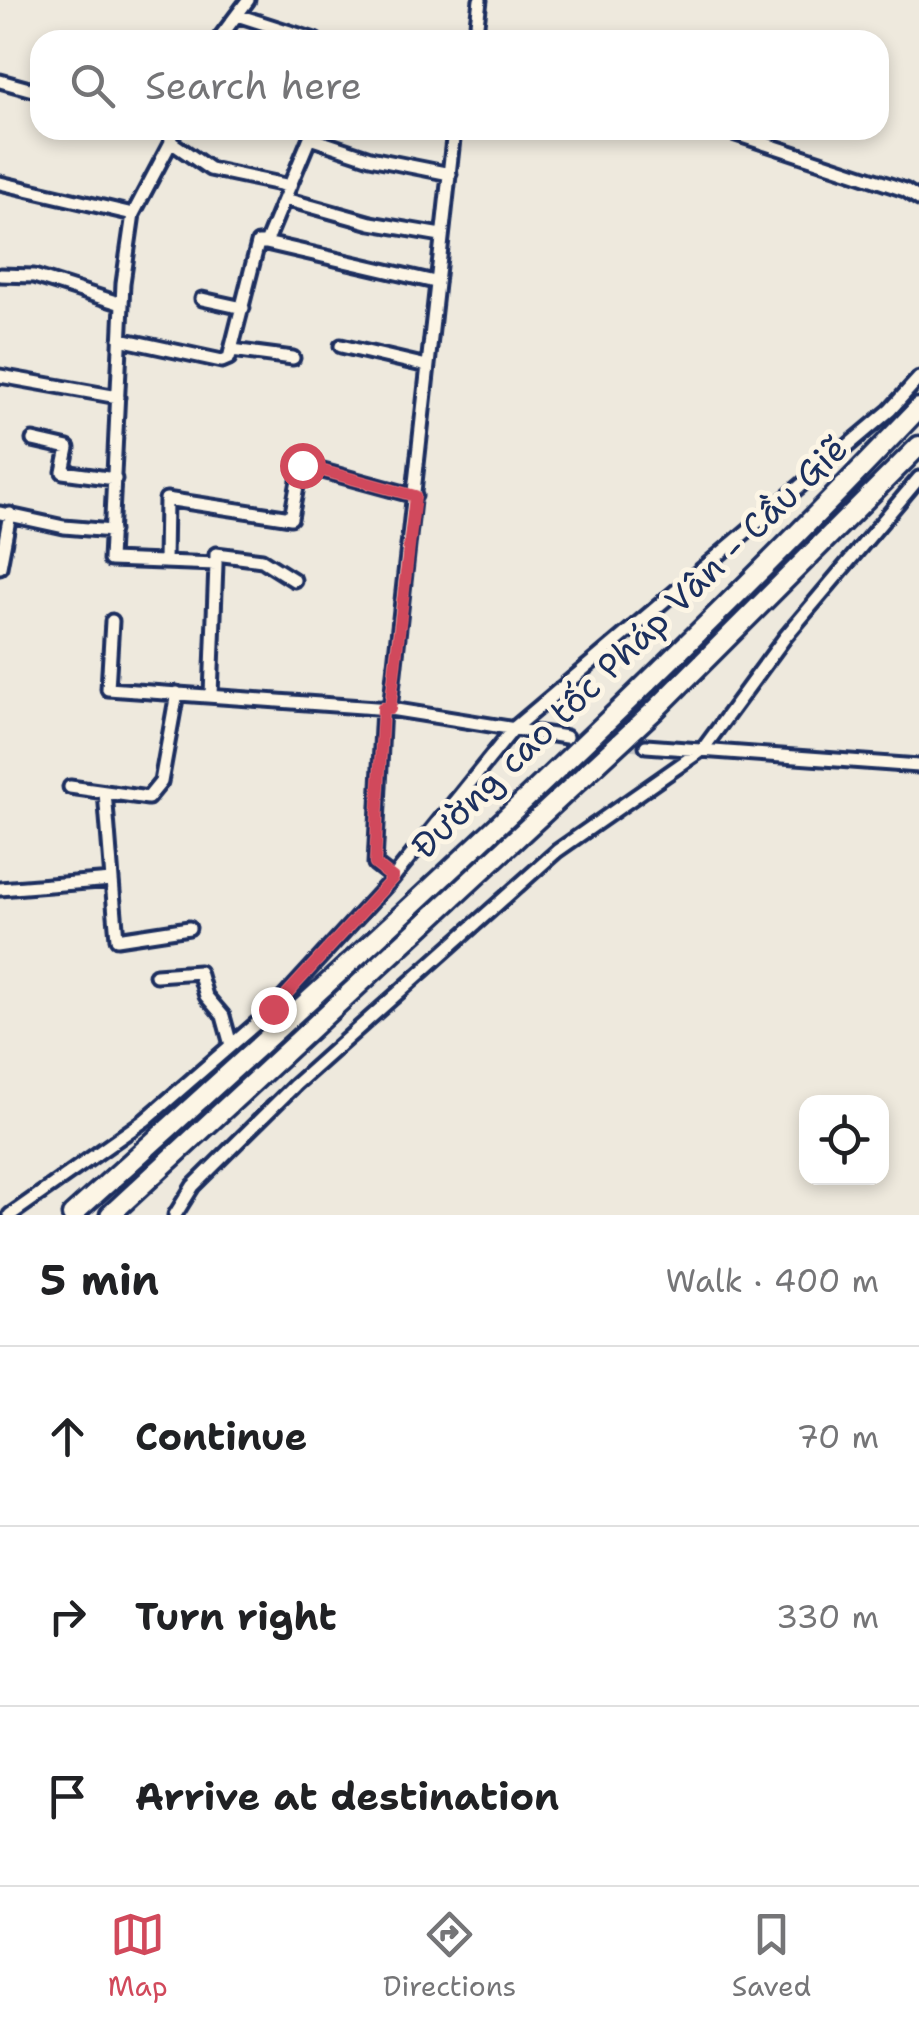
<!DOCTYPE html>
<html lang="en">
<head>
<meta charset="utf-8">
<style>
  :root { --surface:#fff; --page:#f6f6f6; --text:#202124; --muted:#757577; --line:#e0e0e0; --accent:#d1495b }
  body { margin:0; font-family:"Shantell Sans",sans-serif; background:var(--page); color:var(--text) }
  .controls { position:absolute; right:30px; bottom:30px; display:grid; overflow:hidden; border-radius:20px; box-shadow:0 5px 15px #0003 }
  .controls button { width:90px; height:90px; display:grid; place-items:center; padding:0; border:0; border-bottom:2px solid var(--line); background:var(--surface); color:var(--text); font:50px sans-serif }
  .stop { position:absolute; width:30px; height:30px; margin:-22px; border:8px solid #d1495b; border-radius:50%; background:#fff }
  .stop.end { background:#d1495b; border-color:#fff; box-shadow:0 2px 10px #0008 }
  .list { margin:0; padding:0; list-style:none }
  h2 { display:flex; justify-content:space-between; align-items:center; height:130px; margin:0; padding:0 40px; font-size:42px }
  h2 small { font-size:32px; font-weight:400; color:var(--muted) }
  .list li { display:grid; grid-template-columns:65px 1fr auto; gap:30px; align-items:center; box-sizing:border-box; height:180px; padding:0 40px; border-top:2px solid var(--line) }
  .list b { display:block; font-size:38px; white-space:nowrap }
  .list em { font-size:32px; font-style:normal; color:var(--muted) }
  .icon { flex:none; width:55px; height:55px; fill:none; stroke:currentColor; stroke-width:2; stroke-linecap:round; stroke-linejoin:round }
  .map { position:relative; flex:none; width:919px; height:1215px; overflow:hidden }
  .search { position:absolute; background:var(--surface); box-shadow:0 5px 15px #0003; left:30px; right:30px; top:30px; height:110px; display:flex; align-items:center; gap:25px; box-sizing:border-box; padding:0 35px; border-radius:30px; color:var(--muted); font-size:38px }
  .sheet { height:670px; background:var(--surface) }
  nav { display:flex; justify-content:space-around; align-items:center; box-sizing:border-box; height:140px; border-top:2px solid var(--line); background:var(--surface); font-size:28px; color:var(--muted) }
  nav a { display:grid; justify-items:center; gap:5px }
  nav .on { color:var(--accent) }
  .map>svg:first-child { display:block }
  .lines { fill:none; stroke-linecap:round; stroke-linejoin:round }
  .minor-tunnel { stroke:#c4c4c4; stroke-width:11; stroke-dasharray:11 5.5; stroke-linecap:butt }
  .minor-casing { stroke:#1b2f5e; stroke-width:19 }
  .highway-casing { stroke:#1b2f5e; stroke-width:25 }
  .minor { stroke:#fcf5e5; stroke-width:11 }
  .highway { stroke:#fcf5e5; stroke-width:18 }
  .route { stroke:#d1495b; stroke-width:12 }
  .labels { text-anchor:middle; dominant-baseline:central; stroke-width:10; stroke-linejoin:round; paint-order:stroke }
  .street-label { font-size:35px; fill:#1b2f5e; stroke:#fcf5e5 }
</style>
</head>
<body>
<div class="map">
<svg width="919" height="1215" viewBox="0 0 919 1215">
  <rect width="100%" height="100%" fill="#eee9dd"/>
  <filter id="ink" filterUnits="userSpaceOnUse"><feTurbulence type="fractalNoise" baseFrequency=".01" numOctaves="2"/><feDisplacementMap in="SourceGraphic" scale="20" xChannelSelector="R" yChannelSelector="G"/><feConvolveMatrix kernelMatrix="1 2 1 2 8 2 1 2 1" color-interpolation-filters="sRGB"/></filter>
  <g filter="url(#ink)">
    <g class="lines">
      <path class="minor-tunnel" d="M 566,737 L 646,746"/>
      <defs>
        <path id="minor" d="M 237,15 L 315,40
          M 218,40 L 248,0
          M 475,40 L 480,0
          M 0,81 L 40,92
          M 170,130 L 171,142 L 133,214 L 123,283 L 110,560 L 216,564 L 216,554 L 262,560 L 294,580
          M 724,130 L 905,190 L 919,199
          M 310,138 L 370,158 L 450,174
          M 171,142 L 210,169 L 290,186
          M 0,183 L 133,214
          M 285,199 L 371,223 L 441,235
          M 266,243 L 435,282
          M 0,275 L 34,276 L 122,304
          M 202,299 L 243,308
          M 120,339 L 222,361 L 229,358 L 258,243 L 266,243 L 313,130
          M 341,346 L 427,366
          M 232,350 L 293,358
          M 0,376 L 118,397
          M 33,440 L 68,448 L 63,472 L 115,479
          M 0,513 L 64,527 L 112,531
          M 165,562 L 166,499 L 291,518 L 301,465 L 415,496
          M 0,567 L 10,514
          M 112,621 L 108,689 L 390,709 L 566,737
          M 211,695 L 216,564
          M 383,708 L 375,864 L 393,878
          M 390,709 L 454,130
          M 646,746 L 919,766
          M 70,787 L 148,798 L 161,782 L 177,693
          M 105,792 L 112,880
          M 0,889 L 112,880 L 117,939 L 189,928
          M 156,975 L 199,972 L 206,996 L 223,1016 L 231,1045
          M 10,1215 L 145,1120 L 273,1009 L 393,878 L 514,728 L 890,410 L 919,378
          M 175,1215 L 193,1186 L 295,1085 L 557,851 L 703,749 L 786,636 L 919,478"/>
        <path id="highway" d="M 72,1215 C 360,956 653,689 919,408
          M 110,1215 L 656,709 L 919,446"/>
      </defs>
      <use href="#minor" class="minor-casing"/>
      <use href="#highway" class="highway-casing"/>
      <use href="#minor" class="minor"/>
      <use href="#highway" class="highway"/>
    </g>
  </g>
  <g class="lines" filter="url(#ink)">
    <path class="route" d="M 273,1009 L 393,878 L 375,864 L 383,708 L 390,709 L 415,496 L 302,465"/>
  </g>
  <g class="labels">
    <g class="street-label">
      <text transform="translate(629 647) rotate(-44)">Đường cao tốc Pháp Vân - Cầu Giẽ</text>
    </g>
  </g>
</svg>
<div class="controls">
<button><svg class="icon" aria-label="locate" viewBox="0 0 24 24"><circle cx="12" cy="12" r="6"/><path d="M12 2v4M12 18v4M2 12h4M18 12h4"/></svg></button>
</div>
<div class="stop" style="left:302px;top:465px"></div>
<div class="stop end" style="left:273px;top:1009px"></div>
<div class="search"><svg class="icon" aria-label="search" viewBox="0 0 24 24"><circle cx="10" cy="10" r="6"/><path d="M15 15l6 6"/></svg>Search here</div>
</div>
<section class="sheet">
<h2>5 min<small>Walk · 400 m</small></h2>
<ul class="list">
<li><svg class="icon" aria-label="ahead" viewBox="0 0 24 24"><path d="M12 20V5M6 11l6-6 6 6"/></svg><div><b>Continue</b></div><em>70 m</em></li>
<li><svg class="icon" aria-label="right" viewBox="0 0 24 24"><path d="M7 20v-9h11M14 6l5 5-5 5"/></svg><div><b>Turn right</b></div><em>330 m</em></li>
<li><svg class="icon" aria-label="arrive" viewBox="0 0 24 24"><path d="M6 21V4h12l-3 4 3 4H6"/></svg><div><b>Arrive at destination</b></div></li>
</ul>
</section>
<nav>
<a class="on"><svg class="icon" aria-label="map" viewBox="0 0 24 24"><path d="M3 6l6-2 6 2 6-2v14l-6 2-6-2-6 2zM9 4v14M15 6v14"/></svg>Map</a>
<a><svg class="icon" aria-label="directions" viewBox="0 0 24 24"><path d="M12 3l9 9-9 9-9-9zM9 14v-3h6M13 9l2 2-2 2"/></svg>Directions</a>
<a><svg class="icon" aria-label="saved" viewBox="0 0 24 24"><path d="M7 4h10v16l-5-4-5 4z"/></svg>Saved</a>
</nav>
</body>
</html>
